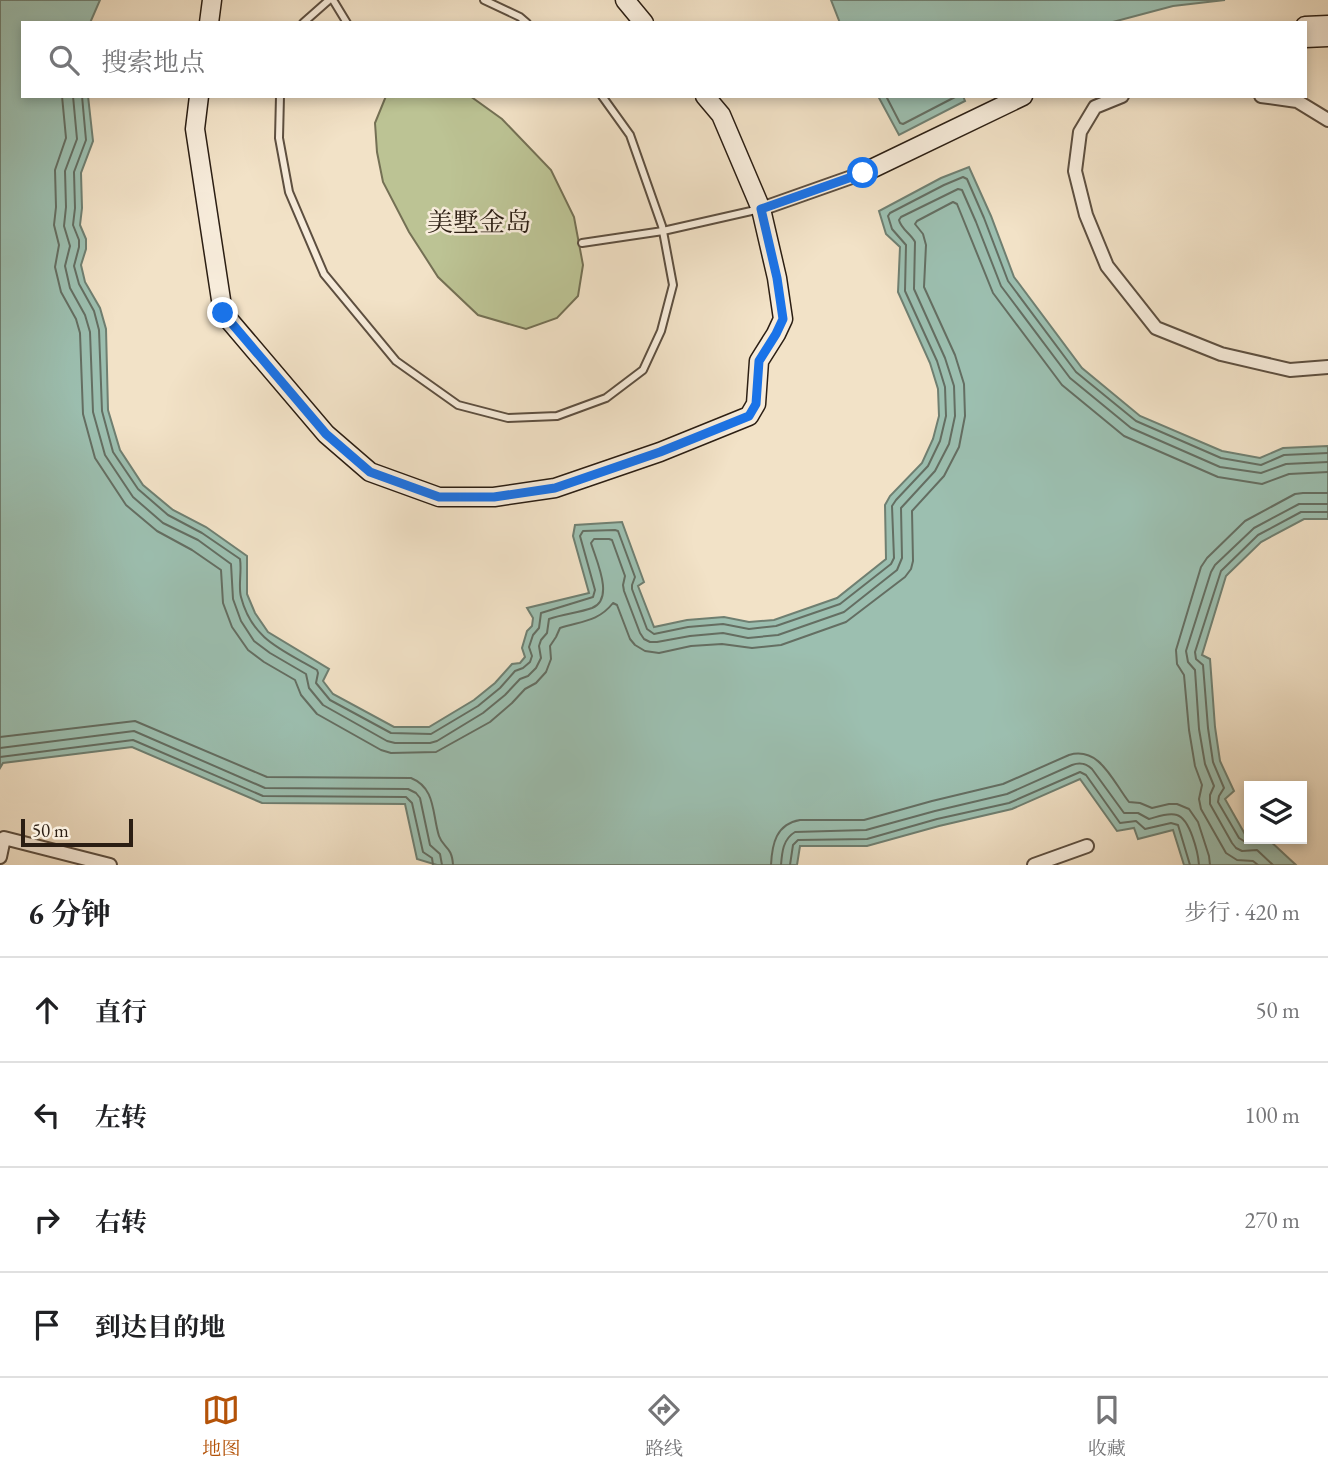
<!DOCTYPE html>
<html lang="zh">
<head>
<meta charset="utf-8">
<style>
  :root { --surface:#fff; --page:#f2f2f2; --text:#202124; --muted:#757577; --line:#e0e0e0; --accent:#b45309 }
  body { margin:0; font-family:"EB Garamond","Noto Serif SC",serif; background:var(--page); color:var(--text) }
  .controls { position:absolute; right:21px; bottom:21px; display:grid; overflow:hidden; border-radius:0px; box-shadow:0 4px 10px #0003 }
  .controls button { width:63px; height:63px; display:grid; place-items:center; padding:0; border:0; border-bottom:2px solid var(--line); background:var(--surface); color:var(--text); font:35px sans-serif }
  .scale { position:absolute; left:21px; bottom:18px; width:112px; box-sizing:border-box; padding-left:7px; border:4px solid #2b1e13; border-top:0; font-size:19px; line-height:24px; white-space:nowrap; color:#2b1e13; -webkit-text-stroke:5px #f7ecdb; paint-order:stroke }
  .stop { position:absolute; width:21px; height:21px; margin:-16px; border:5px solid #1a73e8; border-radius:50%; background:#fff }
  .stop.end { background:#1a73e8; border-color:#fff; box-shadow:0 2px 7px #0008 }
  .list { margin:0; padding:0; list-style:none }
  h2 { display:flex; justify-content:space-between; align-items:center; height:91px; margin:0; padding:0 28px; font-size:30px }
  h2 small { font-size:23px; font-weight:400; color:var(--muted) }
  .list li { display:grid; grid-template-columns:46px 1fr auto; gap:21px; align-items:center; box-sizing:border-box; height:105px; padding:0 28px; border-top:2px solid var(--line) }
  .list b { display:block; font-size:26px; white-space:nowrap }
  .list em { font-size:23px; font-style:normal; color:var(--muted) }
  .icon { flex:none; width:38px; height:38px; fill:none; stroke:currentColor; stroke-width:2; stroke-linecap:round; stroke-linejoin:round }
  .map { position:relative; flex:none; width:1328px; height:865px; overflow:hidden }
  .search { position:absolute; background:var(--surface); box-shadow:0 4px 10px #0003; left:21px; right:21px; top:21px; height:77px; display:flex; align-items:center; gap:18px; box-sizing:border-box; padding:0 24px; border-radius:0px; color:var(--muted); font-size:26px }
  .sheet { height:511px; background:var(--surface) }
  nav { display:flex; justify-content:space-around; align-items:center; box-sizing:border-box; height:98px; border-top:2px solid var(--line); background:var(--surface); font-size:19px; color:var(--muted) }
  nav a { display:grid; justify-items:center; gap:4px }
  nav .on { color:var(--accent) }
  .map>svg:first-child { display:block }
  .green { fill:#bcc394; stroke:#747054; stroke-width:2 }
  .water { fill:#9cbfb0; stroke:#6f7f71; stroke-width:2 }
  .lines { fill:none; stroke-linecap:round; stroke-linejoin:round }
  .shore { stroke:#646e62; stroke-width:2 }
  .lane-casing { stroke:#5d4f40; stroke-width:10 }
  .street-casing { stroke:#5d4f40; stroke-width:16 }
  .secondary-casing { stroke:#2b1e13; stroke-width:21 }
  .lane { stroke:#f7ecdb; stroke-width:6 }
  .street { stroke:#f7ecdb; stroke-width:12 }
  .secondary { stroke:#f7ecdb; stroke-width:18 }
  .route { stroke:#1a73e8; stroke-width:9 }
  .labels { text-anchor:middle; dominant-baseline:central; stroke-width:5; stroke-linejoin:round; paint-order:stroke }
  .quarter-label { font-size:26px; fill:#2b1e13; stroke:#f7ecdb }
</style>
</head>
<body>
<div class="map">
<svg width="1328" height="865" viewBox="0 0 1328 865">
  <rect width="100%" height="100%" fill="#f2e2c7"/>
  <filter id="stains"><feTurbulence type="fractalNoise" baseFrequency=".00286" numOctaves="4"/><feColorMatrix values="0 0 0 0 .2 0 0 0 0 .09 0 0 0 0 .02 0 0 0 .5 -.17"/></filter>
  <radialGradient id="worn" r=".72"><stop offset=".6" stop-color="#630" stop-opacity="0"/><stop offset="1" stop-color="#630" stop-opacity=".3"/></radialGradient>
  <path class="green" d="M 386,96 L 470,96 L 502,119 L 551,170 L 574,217 L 583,265 L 578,296 L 557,318 L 526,329 L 478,315 L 438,277 L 409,232 L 383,182 L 377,152 L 375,123 Z"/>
  <path class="water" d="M 0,0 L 100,0 L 90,23 L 23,23 L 23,96 L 88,96 L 93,141 L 81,173 L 82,208 L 80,225 L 86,239 L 86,249 L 81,265 L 85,282 L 100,308 L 106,329 L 108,410 L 120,450 L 143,485 L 173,510 L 206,527 L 247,556 L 247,594 L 255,613 L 268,632 L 329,669 L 323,681 L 333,694 L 394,727 L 429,727 L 474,700 L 495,683 L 512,664 L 520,663 L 525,657 L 522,648 L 527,631 L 532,626 L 533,618 L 527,608 L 589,593 L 573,536 L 575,525 L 622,522 L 644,582 L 638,586 L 654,627 L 687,620 L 724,617 L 749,622 L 774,620 L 837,598 L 886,559 L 885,505 L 890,496 L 922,463 L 933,439 L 939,416 L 938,389 L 930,363 L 898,292 L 900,247 L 886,234 L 879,211 L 941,178 L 969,167 L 991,216 L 1014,277 L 1082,368 L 1140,416 L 1222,451 L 1260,458 L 1283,448 L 1328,446 L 1328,519 L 1304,519 L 1261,542 L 1226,576 L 1202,655 L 1210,659 L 1215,727 L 1220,761 L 1234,791 L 1225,799 L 1246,836 L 1249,834 L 1249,839 L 1268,839 L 1296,865 L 1184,865 L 1173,830 L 1138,839 L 1134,828 L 1117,831 L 1080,779 L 1012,809 L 939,826 L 867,846 L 800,846 L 797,865 L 437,865 L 417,859 L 405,804 L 262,803 L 132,747 L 3,763 L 0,768 Z
    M 831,0 L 1225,0 L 1173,6 L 1109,23 L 840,23 Z
    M 878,96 L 963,96 L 965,101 L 899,135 Z"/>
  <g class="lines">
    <path class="shore" d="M 62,96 L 66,138 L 55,170 L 56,207 L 54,225 L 59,245 L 55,267 L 61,292 L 76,319 L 80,333 L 83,414 L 95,458 L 126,505 L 157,531 L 192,550 L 221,570 L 223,603 L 232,627 L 248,650 L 264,662 L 295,680 L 301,695 L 317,714 L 381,750 L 391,753 L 436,752 L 490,722 L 512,703 L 525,689 L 536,683 L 546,672 L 551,659 L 550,646 L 556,637 L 560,628 C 581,621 598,622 613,603 L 617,605 L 630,639 L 635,645 L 645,651 L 659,653 L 691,646 L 722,644 L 752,648 L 781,645 L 846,622 L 905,577 L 911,569 L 913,561 L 912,511 L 944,476 L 959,447 L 965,416 L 964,384 L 955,355 L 924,287 L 926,245 L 923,234 L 915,224 L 917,221 L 953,202 L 957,204 L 993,293 L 1062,385 L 1124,436 L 1218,477 L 1262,484 L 1289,474 L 1328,472
      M 73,96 L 77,139 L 65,171 L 66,207 L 64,226 L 70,246 L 65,266 L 70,288 L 85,315 L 90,332 L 93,412 L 105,455 L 133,497 L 163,523 L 198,540 L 231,564 L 233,599 L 241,621 L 254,641 L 270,653 L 306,674 L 309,688 L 323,705 L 387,741 L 395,743 L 430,743 L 437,741 L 483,713 L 505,695 L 520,679 L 528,676 L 536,668 L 541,658 L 539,646 L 541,640 L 547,633 L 549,619 C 563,614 578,613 592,608 C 615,599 596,560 591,543 L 594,539 L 609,539 L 612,540 L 625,576 L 623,585 L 624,591 L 640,633 L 644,639 L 650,642 L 657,642 L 690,636 L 723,633 L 748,638 L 778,635 L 844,612 L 897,570 L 902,558 L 901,508 L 935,471 L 949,444 L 955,416 L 954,386 L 945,358 L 914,289 L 915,242 C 911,234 901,229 899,220 L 901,217 L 958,189 L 962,190 L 976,222 L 1001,286 L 1070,378 L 1131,428 L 1220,467 L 1261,473 L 1286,464 L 1328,462
      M 82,96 L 86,140 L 74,172 L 75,208 L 73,225 L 79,240 L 79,247 L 74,266 L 79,284 L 94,311 L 99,330 L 102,411 L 113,452 L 138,489 L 168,515 L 202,533 L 240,559 C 242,572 238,586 241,597 C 252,640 283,650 317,670 L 318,673 L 316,683 L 330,700 L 391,733 L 431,734 L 478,706 L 500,688 L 515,671 L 523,668 L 530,662 L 532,656 L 529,647 L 533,635 L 539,628 L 541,613 L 593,597 L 595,590 L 580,536 L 583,531 L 615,530 L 618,531 L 635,577 L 632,585 L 632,589 L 647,629 L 654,634 L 688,627 L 723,624 L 749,629 L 776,626 L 840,604 L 891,564 L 894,558 L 892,506 L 896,500 L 928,466 L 940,441 L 946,416 L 945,387 L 937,361 L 905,291 L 906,245 L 892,229 L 888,216 L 890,213 L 944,185 L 963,177 L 967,179 L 984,218 L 1008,281 L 1076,372 L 1136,421 L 1221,458 L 1261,465 L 1284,455 L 1328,453
      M 886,96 L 900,123 L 903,124 L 957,96
      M 0,737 L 135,721 L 267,777 L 411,778 C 436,788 432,814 439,836 C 443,848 452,846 453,865
      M 0,748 L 134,731 L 265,788 L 408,789 L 416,793 L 420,798 L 430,845 L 440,854 L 442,865
      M 0,757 L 133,740 L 263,796 L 406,797 L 412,803 L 423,852 L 432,858 L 433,865
      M 1254,839 L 1247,843 L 1239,838 L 1218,802 L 1219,796 L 1224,788 L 1213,762 L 1208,728 L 1203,665 L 1196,659 L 1195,652 L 1221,571 L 1258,535 L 1301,512 L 1328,512
      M 771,865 C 772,844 776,824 800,820 L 864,820 L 932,801 L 1003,784 L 1069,755 C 1100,746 1113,782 1129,802 L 1140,803 L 1152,808 L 1169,804 L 1177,804 L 1189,809 L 1198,822 L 1209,856 L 1210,865
      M 781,865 C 782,852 783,839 795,832 L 866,830 L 935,811 L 1007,794 L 1072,765 C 1080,762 1086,763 1092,769 L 1124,813 L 1138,813 L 1149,819 C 1157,817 1168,812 1177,815 C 1190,819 1198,852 1199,865
      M 790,865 L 793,845 L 798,840 L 867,839 L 937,819 L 1009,803 L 1080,772 L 1086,775 L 1120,823 L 1136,821 L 1145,829 L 1171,823 L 1178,825 L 1190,865
      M 1258,865 L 1253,861 L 1237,860 L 1226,853 L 1201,809 L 1199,799 L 1202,785 L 1195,766 L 1189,730 L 1184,675 L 1177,664 L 1176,650 L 1201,567 L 1207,558 L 1245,521 L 1295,494 L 1303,493 L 1328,493
      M 1273,865 L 1257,850 L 1242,851 L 1236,848 L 1232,843 L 1210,804 L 1210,795 L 1214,786 L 1205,764 L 1199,729 L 1195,670 L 1188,662 L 1186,651 L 1211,572 L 1215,565 L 1254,528 L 1299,504 L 1328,504"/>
    <defs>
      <path id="lane" d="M 333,0 L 347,23
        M 484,0 L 520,17 L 527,23
        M 303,23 L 329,0
        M 280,96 L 279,138 L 289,192 L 324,274 L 396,361 L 458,405 L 508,418 L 557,416 L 606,398 L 643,370 L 661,331 L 673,285 L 662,226 L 630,135 L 602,96
        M 582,243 L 663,231 L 760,209"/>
      <path id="street" d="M 1122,96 L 1095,107 L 1080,132 L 1075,171 L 1086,215 L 1107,266 L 1156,328 L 1221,354 L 1290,370 L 1328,367
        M 1261,96 L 1297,101 L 1328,120
        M 761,209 L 863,173
        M 0,857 L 4,838 L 110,865
        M 1034,865 L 1087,846"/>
      <path id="secondary" d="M 625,0 L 644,23
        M 209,23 L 212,0
        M 1305,26 L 1328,25
        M 1305,38 L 1328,37
        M 199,96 L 195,129 L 223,313 L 326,434 L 370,472 L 439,497 L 494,497 L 555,488 L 660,452 L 749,416 L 756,404 L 759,361 L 776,334 L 783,319 L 777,278 L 761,209 L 721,115 L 705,96
        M 863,173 L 1023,96"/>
    </defs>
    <use href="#lane" class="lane-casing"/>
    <use href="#street" class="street-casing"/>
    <use href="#secondary" class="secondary-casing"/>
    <use href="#lane" class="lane"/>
    <use href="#street" class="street"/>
    <use href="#secondary" class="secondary"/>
  </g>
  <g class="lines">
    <path class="route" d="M 223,313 L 326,434 L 370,472 L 439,497 L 494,497 L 555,488 L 660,452 L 749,416 L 756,404 L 759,361 L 776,334 L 783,319 L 777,278 L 761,209 L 863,173"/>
  </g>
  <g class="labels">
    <g class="quarter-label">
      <text x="479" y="222">美墅金岛</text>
    </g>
  </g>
  <rect width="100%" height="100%" filter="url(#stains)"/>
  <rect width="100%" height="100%" fill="url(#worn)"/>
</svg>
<div class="controls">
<button><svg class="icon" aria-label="layers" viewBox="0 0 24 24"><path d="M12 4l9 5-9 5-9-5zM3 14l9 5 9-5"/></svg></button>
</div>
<div class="scale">50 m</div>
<div class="stop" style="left:863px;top:173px"></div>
<div class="stop end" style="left:223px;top:313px"></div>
<div class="search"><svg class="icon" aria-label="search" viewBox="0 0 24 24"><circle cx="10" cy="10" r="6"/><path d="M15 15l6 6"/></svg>搜索地点</div>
</div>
<section class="sheet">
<h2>6 分钟<small>步行 · 420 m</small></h2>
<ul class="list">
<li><svg class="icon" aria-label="ahead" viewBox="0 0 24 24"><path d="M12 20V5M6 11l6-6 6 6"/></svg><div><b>直行</b></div><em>50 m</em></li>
<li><svg class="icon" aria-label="left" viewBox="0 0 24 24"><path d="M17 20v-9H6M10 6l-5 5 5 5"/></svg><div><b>左转</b></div><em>100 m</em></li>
<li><svg class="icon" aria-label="right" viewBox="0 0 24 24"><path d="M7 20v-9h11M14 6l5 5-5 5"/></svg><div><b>右转</b></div><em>270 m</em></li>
<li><svg class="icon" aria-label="arrive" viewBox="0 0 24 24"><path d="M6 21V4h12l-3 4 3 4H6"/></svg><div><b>到达目的地</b></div></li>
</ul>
</section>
<nav>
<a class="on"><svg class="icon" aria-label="map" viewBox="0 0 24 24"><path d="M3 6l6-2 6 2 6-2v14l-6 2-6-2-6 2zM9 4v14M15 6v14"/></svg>地图</a>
<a><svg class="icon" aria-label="directions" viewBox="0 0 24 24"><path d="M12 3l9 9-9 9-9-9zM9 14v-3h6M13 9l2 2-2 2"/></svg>路线</a>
<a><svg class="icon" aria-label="saved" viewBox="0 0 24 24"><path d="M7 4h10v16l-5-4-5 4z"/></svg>收藏</a>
</nav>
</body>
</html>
